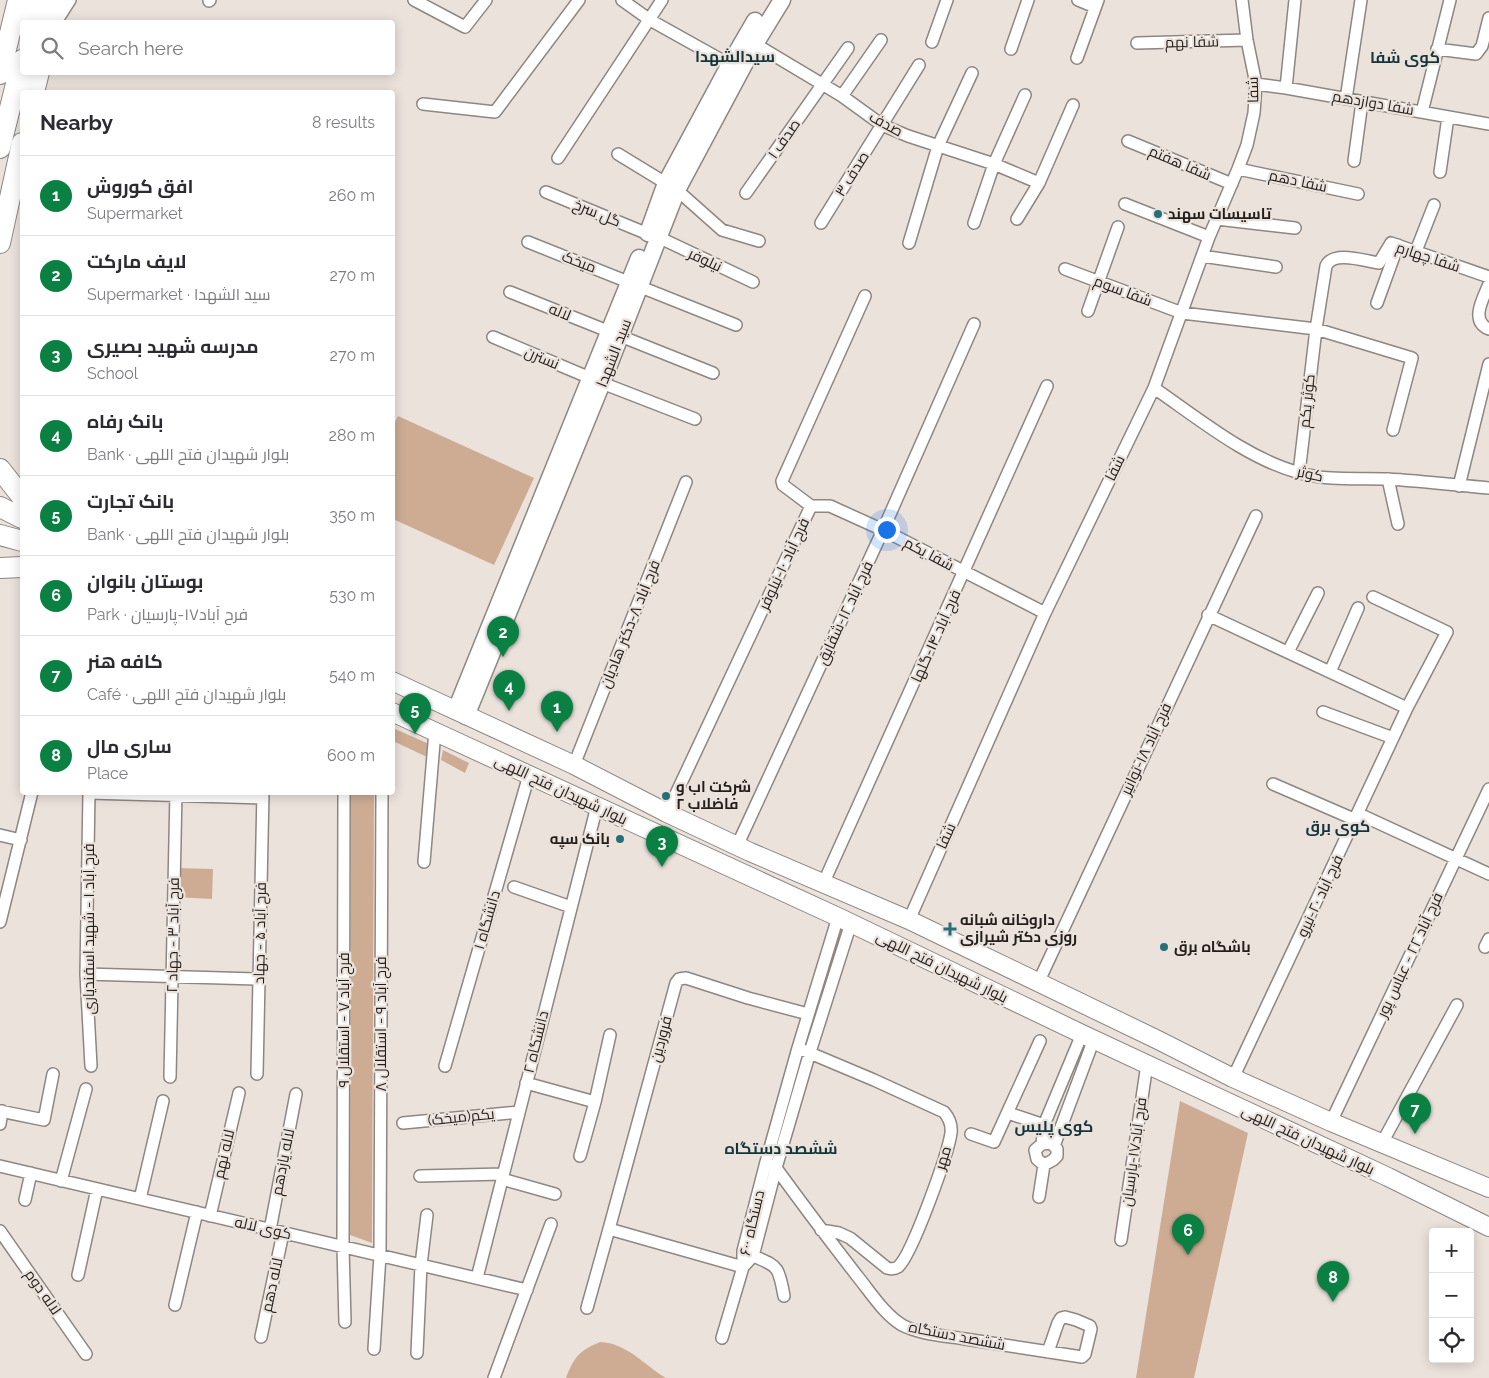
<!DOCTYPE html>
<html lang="en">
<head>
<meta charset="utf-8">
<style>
  :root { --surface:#fff; --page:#f7f7f7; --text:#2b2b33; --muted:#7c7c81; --line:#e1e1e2; --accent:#0b8043 }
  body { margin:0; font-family:Raleway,Cairo,sans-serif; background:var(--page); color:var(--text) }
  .controls { position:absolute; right:15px; bottom:15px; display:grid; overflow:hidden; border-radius:5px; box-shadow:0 2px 12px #0003 }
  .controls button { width:45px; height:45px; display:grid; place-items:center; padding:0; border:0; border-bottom:1px solid var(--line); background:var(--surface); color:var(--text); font:25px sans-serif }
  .you { position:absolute; left:886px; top:529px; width:18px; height:18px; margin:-12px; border:4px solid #fff; border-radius:50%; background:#1a73e8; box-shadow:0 0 0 8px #1a73e833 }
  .badge { display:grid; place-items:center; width:32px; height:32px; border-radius:50%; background:var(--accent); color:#fff; font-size:16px; font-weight:700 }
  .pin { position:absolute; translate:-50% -41px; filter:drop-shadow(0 1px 2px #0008) }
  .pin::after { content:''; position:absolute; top:26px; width:18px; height:15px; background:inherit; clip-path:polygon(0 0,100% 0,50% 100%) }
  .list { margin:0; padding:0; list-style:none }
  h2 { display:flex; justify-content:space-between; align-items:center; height:65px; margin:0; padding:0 20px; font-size:21px }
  h2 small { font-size:16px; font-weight:400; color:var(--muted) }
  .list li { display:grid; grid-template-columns:32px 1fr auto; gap:15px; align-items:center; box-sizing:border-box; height:80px; padding:0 20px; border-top:1px solid var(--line) }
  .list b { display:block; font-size:19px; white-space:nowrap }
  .list p { margin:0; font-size:16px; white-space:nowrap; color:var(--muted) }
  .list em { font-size:16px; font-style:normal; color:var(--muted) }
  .icon { flex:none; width:28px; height:28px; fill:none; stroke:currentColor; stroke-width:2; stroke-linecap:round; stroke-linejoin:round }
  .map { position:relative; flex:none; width:1489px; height:1378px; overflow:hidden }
  .search { position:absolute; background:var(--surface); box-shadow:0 2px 12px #0003; left:20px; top:20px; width:375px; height:55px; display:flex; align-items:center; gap:12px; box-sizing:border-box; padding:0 18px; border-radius:5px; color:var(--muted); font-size:19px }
  .panel { position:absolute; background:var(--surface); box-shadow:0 2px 12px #0003; left:20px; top:90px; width:375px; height:705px; border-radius:5px }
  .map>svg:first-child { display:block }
  .green { fill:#ceac94 }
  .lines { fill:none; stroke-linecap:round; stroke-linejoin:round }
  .street-casing { stroke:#8e8681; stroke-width:14 }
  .secondary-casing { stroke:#8e8681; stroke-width:19 }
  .primary-casing { stroke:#8e8681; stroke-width:20 }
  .highway-casing { stroke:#8e8681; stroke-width:22 }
  .street { stroke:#fff; stroke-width:11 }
  .secondary { stroke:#fff; stroke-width:16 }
  .primary { stroke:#fff; stroke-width:18 }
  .highway { stroke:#fff; stroke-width:20 }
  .poi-dot { fill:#266f79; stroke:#ebe2dc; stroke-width:2 }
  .labels { text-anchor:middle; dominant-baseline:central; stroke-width:4.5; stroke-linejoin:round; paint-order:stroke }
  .street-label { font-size:15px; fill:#211e1c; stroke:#ebe2dc }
  .poi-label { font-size:15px; font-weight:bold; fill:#211e1c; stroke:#ebe2dc; text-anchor:start }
  .neighbourhood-label { font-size:16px; font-weight:bold; fill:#14363b; stroke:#ebe2dc }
</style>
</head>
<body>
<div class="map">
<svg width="1489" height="1378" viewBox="0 0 1489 1378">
  <rect width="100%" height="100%" fill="#ebe2dc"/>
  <path class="green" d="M 398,416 L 534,478 L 494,565 L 393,519 L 392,427 Z
    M 393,728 L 429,744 L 427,757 L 393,741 Z
    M 443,750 L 469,763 L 465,773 L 441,760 Z
    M 351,793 L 374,793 L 372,1243 L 350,1235 Z
    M 177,868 L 213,869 L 212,899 L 176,897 Z
    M 1180,1101 L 1248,1133 L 1194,1378 L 1136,1378 Z
    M 600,1342 C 627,1343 644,1365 666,1378 L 566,1378 C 574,1357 579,1351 600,1342 Z"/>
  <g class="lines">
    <defs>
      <path id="street" d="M 414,0 L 465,27 L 486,0
        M 622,0 L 650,20 L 736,68
        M 1078,0 L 1095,7
        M 209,1 L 210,0
        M 56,22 L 70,0
        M 750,41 L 842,96 L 882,125 L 908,136 L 994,164 L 1039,183
        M 932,42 L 947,0
        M 1137,43 L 1247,40
        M 1011,49 L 1028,0
        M 1437,49 L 1476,54 L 1482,46 L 1489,18
        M 1077,58 L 1098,0
        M 1256,84 L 1286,88 L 1489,124
        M 1286,88 L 1295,0
        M 842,96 L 881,40
        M 1346,99 L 1361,0
        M 423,104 L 495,112 L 579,0
        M 1422,112 L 1450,0
        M 1128,141 L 1232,184
        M 618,154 L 677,190 L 722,230 L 759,241
        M 558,158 L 662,0
        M 1354,161 L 1362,102
        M 1238,169 L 1358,194
        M 1440,172 L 1448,117
        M 546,192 L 648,234
        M 746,193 L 848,48
        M 1125,204 L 1209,237
        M 1017,219 L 1039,183 L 1073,105
        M 1217,219 L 1295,228
        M 821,223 L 919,65
        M 974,223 L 994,164 L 1025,95
        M 658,237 L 753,282
        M 528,242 L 736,325
        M 909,243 L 938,146 L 972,73
        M 1416,251 L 1434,205
        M 1202,256 L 1276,267
        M 1065,269 L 1182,313 L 1316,329 L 1412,358 L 1393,430
        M 1489,284 C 1484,297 1469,321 1489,329
        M 510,292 L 713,373
        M 1377,303 L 1398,245
        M 1088,311 L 1118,227
        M 493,337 L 602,383 L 695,419
        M 1154,388 C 1198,418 1247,459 1300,473 C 1328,481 1358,478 1387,479 C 1421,481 1455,485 1489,488
        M 1299,473 L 1316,329 L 1326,266 C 1333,250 1365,261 1379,263 L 1391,243 L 1489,277
        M 1388,479 L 1398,524
        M 1459,486 L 1489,364
        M 811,506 L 830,506 L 883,530 L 1045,613
        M 1208,615 L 1407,708
        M 1288,652 L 1318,593
        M 1330,672 L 1358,608
        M 1323,712 L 1393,738
        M 574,765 L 686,482
        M 1273,784 L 1356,820
        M 89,792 L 86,974 L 91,1066
        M 344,792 L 343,1247 L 345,1322
        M 89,793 L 263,798
        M 667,813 L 811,506 L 783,485 L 782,481 L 865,296
        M 1359,814 L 1489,874
        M 0,835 L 21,840
        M 737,846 L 883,530 L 974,324
        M 424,862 L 435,731
        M 823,884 L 1047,386
        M 514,887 L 571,907
        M 909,920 L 1045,613 L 1154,388 L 1209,237 L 1238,169 L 1247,145 L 1254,113 L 1256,84 L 1247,40 L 1242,0
        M 0,922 L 32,792
        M 1485,947 L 1489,939
        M 86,974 L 259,979
        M 1038,983 L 1256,516
        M 798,1048 L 874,1080 L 944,1112 C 949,1118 952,1125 951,1133 C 948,1154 912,1255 898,1267 C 895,1269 891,1269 887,1268 L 850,1238 L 839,1233 L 821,1230
        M 445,1066 L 529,775
        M 257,1074 L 263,792
        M 170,1077 L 176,792
        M 1233,1078 L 1407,708 L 1447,632 L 1373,597
        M 526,1083 L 595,1102 L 610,1035
        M 0,1111 L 44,1120 L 53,1074
        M 1008,1113 L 1044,1125
        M 1331,1122 L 1489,789
        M 403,1123 L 519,1112
        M 0,1124 L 2,1111
        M 971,1134 L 994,1142 L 1040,1041
        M 1051,1143 L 1057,1149 L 1057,1156 L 1053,1160 L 1044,1165 L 1037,1159 L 1035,1150 L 1042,1144 Z
        M 1382,1143 L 1457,1005
        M 1042,1144 L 1044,1125 L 1082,1034
        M 1054,1146 L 1094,1039
        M 580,1156 L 595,1102
        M 766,1162 L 776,1168 C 803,1205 830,1241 858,1277 C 871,1293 884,1314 902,1325 C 918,1334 947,1336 965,1339 C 1004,1345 1043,1351 1082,1357 L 1085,1354 L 1091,1329 L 1090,1326 L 1076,1320 L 1065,1317 L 1061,1318 L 1058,1323 L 1048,1352
        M 0,1166 L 527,1290
        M 420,1176 L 503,1174
        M 502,1179 L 555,1194
        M 61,1181 L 86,1089
        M 1039,1197 L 1044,1165
        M 140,1199 L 163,1101
        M 25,1200 L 31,1173
        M 210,1216 L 239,1093
        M 609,1229 L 743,1267
        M 270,1230 L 296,1094
        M 0,1231 L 86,1354
        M 1121,1240 L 1147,1064
        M 747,1253 C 777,1267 778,1262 784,1296
        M 743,1267 L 753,1256 L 776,1168 L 810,1052 L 851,923
        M 78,1275 L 97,1189
        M 477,1278 L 597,806
        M 175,1305 L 197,1212
        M 587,1308 L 609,1229 L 676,983 L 679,979 L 686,978 L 748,998 L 808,1014
        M 261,1337 L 283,1233
        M 722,1338 L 743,1267 L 743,1251 L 766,1162 L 798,1048 L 838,917
        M 374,1349 L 380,1255 L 382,792
        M 417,1353 L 421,1265 L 427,1215
        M 494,1378 L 551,1224"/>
      <path id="secondary" d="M 648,233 L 666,183 L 730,64 L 755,21
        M 456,710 L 639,258
        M 466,716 L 602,383 L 677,190 L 755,44 L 782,0"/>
      <path id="primary" d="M 392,681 L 574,765 L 667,813 L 750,852 L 909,920 L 1158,1040 L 1233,1078 L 1331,1122 L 1489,1188
        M 392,712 L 838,917 L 1082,1034 L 1388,1177 L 1489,1227"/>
      <path id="highway" d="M 32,22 L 37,0
        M 50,22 L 54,0
        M 0,74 L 18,0
        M 34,92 L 39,72
        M 0,148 L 22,60
        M 0,243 L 22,143
        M 0,469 L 22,497
        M 0,507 L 22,518
        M 0,535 L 22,541
        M 0,568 L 22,567"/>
    </defs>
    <use href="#street" class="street-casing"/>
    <use href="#secondary" class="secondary-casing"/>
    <use href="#primary" class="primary-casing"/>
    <use href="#highway" class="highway-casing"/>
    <use href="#street" class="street"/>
    <use href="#secondary" class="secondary"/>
    <use href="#primary" class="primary"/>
    <use href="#highway" class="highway"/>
  </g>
  <g class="poi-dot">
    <circle cx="1158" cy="214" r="5"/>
    <circle cx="666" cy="796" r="5"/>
    <circle cx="620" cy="839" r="5"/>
    <path d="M947.5 921.5h5v5h5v5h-5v5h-5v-5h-5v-5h5z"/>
    <circle cx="1164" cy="947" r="5"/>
  </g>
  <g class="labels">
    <g class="street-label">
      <text transform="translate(1192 42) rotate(-1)">شفا نهم</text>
      <text transform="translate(1253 90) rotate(-91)">شفا</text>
      <text transform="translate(1373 103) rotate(10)">شفا دوازدهم</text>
      <text transform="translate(886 124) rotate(29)">صدف</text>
      <text transform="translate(784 139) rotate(-55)">صدف ۱</text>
      <text transform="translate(1180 163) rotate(23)">شفا هفتم</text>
      <text transform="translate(852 174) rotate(-58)">صدف ۳</text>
      <text transform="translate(1298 181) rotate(12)">شفا دهم</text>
      <text transform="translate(597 213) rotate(22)">گل سرخ</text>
      <text transform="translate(1428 257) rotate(18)">شفا چهارم</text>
      <text transform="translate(705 260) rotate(25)">نیلوفر</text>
      <text transform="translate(579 262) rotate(21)">میخک</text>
      <text transform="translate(1123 291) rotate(21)">شفا سوم</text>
      <text transform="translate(560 312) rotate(22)">لاله</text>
      <text transform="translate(614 353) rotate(-69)">سید الشهدا</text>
      <text transform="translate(542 358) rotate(23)">نسترن</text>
      <text transform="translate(1307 401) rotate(-84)">کوثر یکم</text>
      <text transform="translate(1115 468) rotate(-64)">شفا</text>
      <text transform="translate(1310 474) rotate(12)">کوثر</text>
      <text transform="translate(929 554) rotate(28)">شفا یکم</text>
      <text transform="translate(784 564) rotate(-65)">فرح آباد ۱۰-نیلوفر</text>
      <text transform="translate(845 613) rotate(-65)">فرح آباد ۱۲-شقایق</text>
      <text transform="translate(630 624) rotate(-68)">فرح آباد ۸-دکتر هادیان</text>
      <text transform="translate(936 636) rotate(-66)">فرح آباد ۱۴-گلها</text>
      <text transform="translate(1146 749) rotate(-65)">فرح آباد ۱۸-توانیر</text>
      <text transform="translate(561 790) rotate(25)">بلوار شهیدان فتح اللهی</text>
      <text transform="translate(946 836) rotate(-66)">شفا</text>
      <text transform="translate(1320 896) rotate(-65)">فرح آباد ۲۰-نیرو</text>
      <text transform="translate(487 920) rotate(-74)">دانشگاه ۱</text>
      <text transform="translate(89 929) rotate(-90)">فرح آباد ۱ - شهید اسفندیاری</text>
      <text transform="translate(260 933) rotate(-89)">فرح آباد ۵ - جهاد</text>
      <text transform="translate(173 935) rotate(-89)">فرح آباد ۳ - جهاد ۲</text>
      <text transform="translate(1410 955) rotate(-65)">فرح آباد ۲۲ - عباس پور</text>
      <text transform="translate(942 967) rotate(26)">بلوار شهیدان فتح اللهی</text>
      <text transform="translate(344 1020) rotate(-90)">فرح آباد ۷ - استقلال ۹</text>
      <text transform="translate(381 1024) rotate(-90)">فرح آباد ۹ - استقلال ۸</text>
      <text transform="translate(661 1039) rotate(-75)">فروردین</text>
      <text transform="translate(536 1042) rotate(-76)">دانشگاه ۲</text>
      <text transform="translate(461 1117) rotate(-6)">یکم(میخک)</text>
      <text transform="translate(1308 1140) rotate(25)">بلوار شهیدان فتح اللهی</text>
      <text transform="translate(1134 1152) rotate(-82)">فرح آباد۱۷-پارسیان</text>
      <text transform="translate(224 1154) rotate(-77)">لاله نهم</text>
      <text transform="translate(943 1158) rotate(-73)">مهر</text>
      <text transform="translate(283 1162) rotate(-79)">لاله یازدهم</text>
      <text transform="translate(752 1223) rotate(-77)">۶۰۰ دستگاه</text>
      <text transform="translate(263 1228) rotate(13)">کوی لاله</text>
      <text transform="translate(272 1285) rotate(-78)">لاله دهم</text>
      <text transform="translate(43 1292) rotate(55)">لاله دوم</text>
      <text transform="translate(957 1336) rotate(11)">ششصد دستگاه</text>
    </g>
    <g class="poi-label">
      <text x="1168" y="214">تاسیسات سهند</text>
      <text x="676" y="787">شرکت اب و<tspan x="676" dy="17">فاضلاب ۲</tspan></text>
      <text x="610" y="839" text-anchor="end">بانک سپه</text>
      <text x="960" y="920">داروخانه شبانه<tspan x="960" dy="17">روزی دکتر شیرازی</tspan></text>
      <text x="1174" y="947">باشگاه برق</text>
    </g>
    <g class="neighbourhood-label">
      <text x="735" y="56">سیدالشهدا</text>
      <text x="1405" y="57">کوی شفا</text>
      <text x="1338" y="826">کوی برق</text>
      <text x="1054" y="1126">کوی پلیس</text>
      <text x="781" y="1148">ششصد دستگاه</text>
    </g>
  </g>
</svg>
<div class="controls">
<button>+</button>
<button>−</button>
<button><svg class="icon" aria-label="locate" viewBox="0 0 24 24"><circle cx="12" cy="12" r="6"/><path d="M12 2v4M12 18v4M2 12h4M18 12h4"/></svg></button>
</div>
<div class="you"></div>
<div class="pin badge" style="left:557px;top:732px">1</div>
<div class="pin badge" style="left:503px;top:657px">2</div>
<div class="pin badge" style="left:662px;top:867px">3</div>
<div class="pin badge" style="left:509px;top:711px">4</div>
<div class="pin badge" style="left:415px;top:734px">5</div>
<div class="pin badge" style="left:1188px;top:1255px">6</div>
<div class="pin badge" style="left:1415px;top:1134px">7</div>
<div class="pin badge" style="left:1333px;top:1302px">8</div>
<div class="search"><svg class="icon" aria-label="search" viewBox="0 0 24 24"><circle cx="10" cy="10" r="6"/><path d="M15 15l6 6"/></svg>Search here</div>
<section class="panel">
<h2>Nearby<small>8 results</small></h2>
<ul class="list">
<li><span class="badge">1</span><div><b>افق کوروش</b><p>Supermarket</p></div><em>260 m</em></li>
<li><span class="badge">2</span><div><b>لایف مارکت</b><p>Supermarket · سید الشهدا</p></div><em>270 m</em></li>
<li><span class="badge">3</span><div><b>مدرسه شهید بصیری</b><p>School</p></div><em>270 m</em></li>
<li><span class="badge">4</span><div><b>بانک رفاه</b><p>Bank · بلوار شهیدان فتح اللهی</p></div><em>280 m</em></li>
<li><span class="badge">5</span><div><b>بانک تجارت</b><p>Bank · بلوار شهیدان فتح اللهی</p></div><em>350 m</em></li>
<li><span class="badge">6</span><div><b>بوستان بانوان</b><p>Park · فرح آباد۱۷-پارسیان</p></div><em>530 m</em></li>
<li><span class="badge">7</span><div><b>کافه هنر</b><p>Café · بلوار شهیدان فتح اللهی</p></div><em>540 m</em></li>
<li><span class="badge">8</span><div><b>ساری مال</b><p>Place</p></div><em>600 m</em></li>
</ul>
</section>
</div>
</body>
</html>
